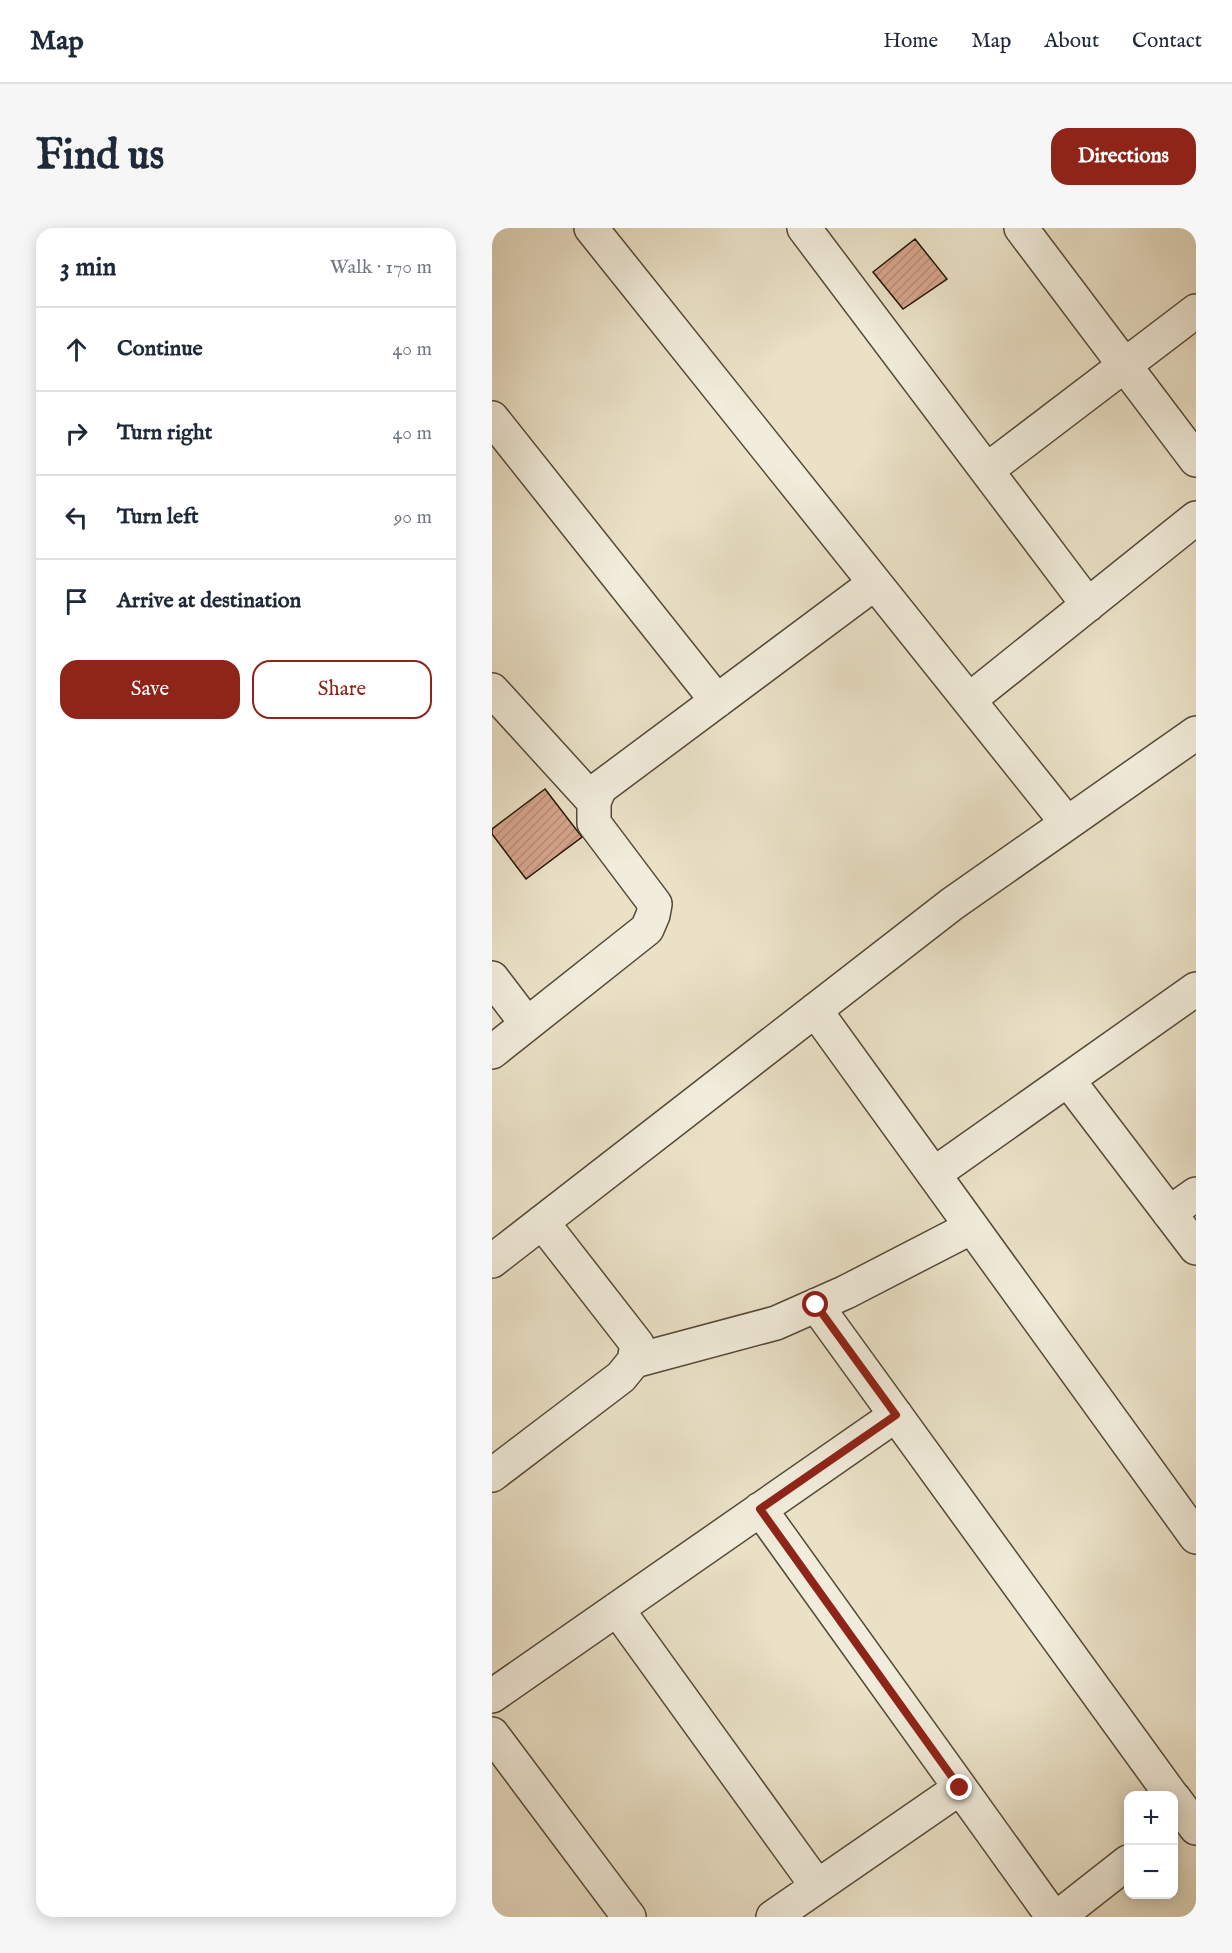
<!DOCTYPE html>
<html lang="en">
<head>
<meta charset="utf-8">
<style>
  :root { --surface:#fff; --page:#f6f6f7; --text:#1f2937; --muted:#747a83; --line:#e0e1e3; --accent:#8f2418 }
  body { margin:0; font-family:"IM FELL English",serif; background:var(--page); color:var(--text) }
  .controls { position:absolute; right:18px; bottom:18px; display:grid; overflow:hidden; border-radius:12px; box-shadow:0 3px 15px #0003 }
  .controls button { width:54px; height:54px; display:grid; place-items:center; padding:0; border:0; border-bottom:2px solid var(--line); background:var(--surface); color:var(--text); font:30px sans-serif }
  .stop { position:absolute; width:18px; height:18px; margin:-14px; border:4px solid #8f2418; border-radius:50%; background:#fff }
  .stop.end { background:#8f2418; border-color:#fff; box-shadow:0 2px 6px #0008 }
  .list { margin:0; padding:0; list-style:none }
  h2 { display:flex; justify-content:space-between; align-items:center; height:78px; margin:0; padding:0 24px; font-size:26px }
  h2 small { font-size:20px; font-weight:400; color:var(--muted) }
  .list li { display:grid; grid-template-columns:39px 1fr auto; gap:18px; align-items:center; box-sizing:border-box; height:84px; padding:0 24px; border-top:2px solid var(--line) }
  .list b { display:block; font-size:22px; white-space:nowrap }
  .list em { font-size:20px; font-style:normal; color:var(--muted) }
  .actions { display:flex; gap:12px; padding:18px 24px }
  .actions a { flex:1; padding:14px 0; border:2px solid var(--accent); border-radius:18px; text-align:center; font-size:21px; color:var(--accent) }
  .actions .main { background:var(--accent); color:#fff }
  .icon { flex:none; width:33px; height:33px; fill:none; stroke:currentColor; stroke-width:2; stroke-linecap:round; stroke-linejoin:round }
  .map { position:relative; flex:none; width:704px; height:1689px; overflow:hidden; border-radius:18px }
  header { display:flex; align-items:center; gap:36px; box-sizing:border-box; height:84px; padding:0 30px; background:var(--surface); border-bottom:2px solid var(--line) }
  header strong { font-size:28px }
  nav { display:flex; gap:33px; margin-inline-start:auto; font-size:21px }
  .intro { display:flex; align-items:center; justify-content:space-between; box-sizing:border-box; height:144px; padding:0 36px }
  h1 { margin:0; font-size:42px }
  .button { padding:15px 27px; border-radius:18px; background:var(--accent); color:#fff; font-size:21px; font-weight:700 }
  main { display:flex; gap:36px; padding:0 36px }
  aside { flex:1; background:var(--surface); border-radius:18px; box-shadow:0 3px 15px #0003 }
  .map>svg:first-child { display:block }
  .building { fill:url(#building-hatch); stroke:#221608; stroke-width:1.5 }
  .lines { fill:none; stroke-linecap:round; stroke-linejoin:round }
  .minor-casing { stroke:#544938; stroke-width:36 }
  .minor { stroke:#f1ecdb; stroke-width:33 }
  .route { stroke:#8f2418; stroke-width:8 }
</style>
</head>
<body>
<header>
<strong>Map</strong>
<nav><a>Home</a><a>Map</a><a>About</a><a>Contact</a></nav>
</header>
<div class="intro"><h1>Find us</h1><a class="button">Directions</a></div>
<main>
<aside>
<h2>3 min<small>Walk · 170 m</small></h2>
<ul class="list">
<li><svg class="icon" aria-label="ahead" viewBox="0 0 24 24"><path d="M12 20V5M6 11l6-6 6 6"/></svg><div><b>Continue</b></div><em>40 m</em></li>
<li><svg class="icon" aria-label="right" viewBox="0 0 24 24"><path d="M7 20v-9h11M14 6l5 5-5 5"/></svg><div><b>Turn right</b></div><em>40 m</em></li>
<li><svg class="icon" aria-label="left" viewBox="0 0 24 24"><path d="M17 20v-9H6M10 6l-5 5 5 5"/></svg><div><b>Turn left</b></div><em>90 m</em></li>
<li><svg class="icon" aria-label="arrive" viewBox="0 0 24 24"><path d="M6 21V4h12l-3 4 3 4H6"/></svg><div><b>Arrive at destination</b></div></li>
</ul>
<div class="actions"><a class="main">Save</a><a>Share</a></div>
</aside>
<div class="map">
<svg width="704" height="1689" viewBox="0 0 704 1689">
  <defs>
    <pattern id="building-hatch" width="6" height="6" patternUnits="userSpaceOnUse" patternTransform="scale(1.5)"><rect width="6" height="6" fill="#d6a48c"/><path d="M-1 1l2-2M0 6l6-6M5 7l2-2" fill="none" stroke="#b78c77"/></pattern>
  </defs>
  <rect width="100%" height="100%" fill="#eae1c7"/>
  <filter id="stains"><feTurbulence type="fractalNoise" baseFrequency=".00333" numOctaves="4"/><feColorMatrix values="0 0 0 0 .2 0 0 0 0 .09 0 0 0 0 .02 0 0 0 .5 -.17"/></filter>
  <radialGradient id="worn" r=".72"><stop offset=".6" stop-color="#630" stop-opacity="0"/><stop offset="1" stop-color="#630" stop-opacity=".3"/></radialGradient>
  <path class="building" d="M 423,11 L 455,51 L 411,81 L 381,44 Z
    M 53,561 L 90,609 L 34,651 L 0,606 L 0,601 Z"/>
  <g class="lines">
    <defs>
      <path id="minor" d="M 99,0 L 575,595
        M 312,0 L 596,377
        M 529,0 L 704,232
        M 0,190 L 225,473
        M 495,242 L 704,83
        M 0,462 L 102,574
        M 477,472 L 704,290
        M 0,750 L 35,796
        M 323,782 L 704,1309
        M 0,824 L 155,701 L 161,687 L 163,676 L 102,595 L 102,574 L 108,560 L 383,355
        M 576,852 L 704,1020
        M 442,946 L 704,761
        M 677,985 L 704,966
        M 0,1033 L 460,676 L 704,505
        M 324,1077 L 680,1568
        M 142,1133 L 284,1095 L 354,1064 L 480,999
        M 0,1247 L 129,1149 L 142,1133 L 145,1116 L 50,994
        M 268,1281 L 561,1689
        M 125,1381 L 325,1658
        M 0,1468 L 404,1187
        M 0,1506 L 137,1689
        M 682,1570 L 704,1600
        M 281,1689 L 468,1560
        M 566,1689 L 636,1634"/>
    </defs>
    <use href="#minor" class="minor-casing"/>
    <use href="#minor" class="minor"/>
  </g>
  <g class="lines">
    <path class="route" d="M 324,1077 L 404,1187 L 268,1281 L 468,1560"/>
  </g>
  <rect width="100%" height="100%" filter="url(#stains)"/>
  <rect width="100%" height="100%" fill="url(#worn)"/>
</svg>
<div class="controls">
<button>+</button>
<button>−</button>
</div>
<div class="stop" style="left:324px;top:1077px"></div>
<div class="stop end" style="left:468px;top:1560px"></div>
</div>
</main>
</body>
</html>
